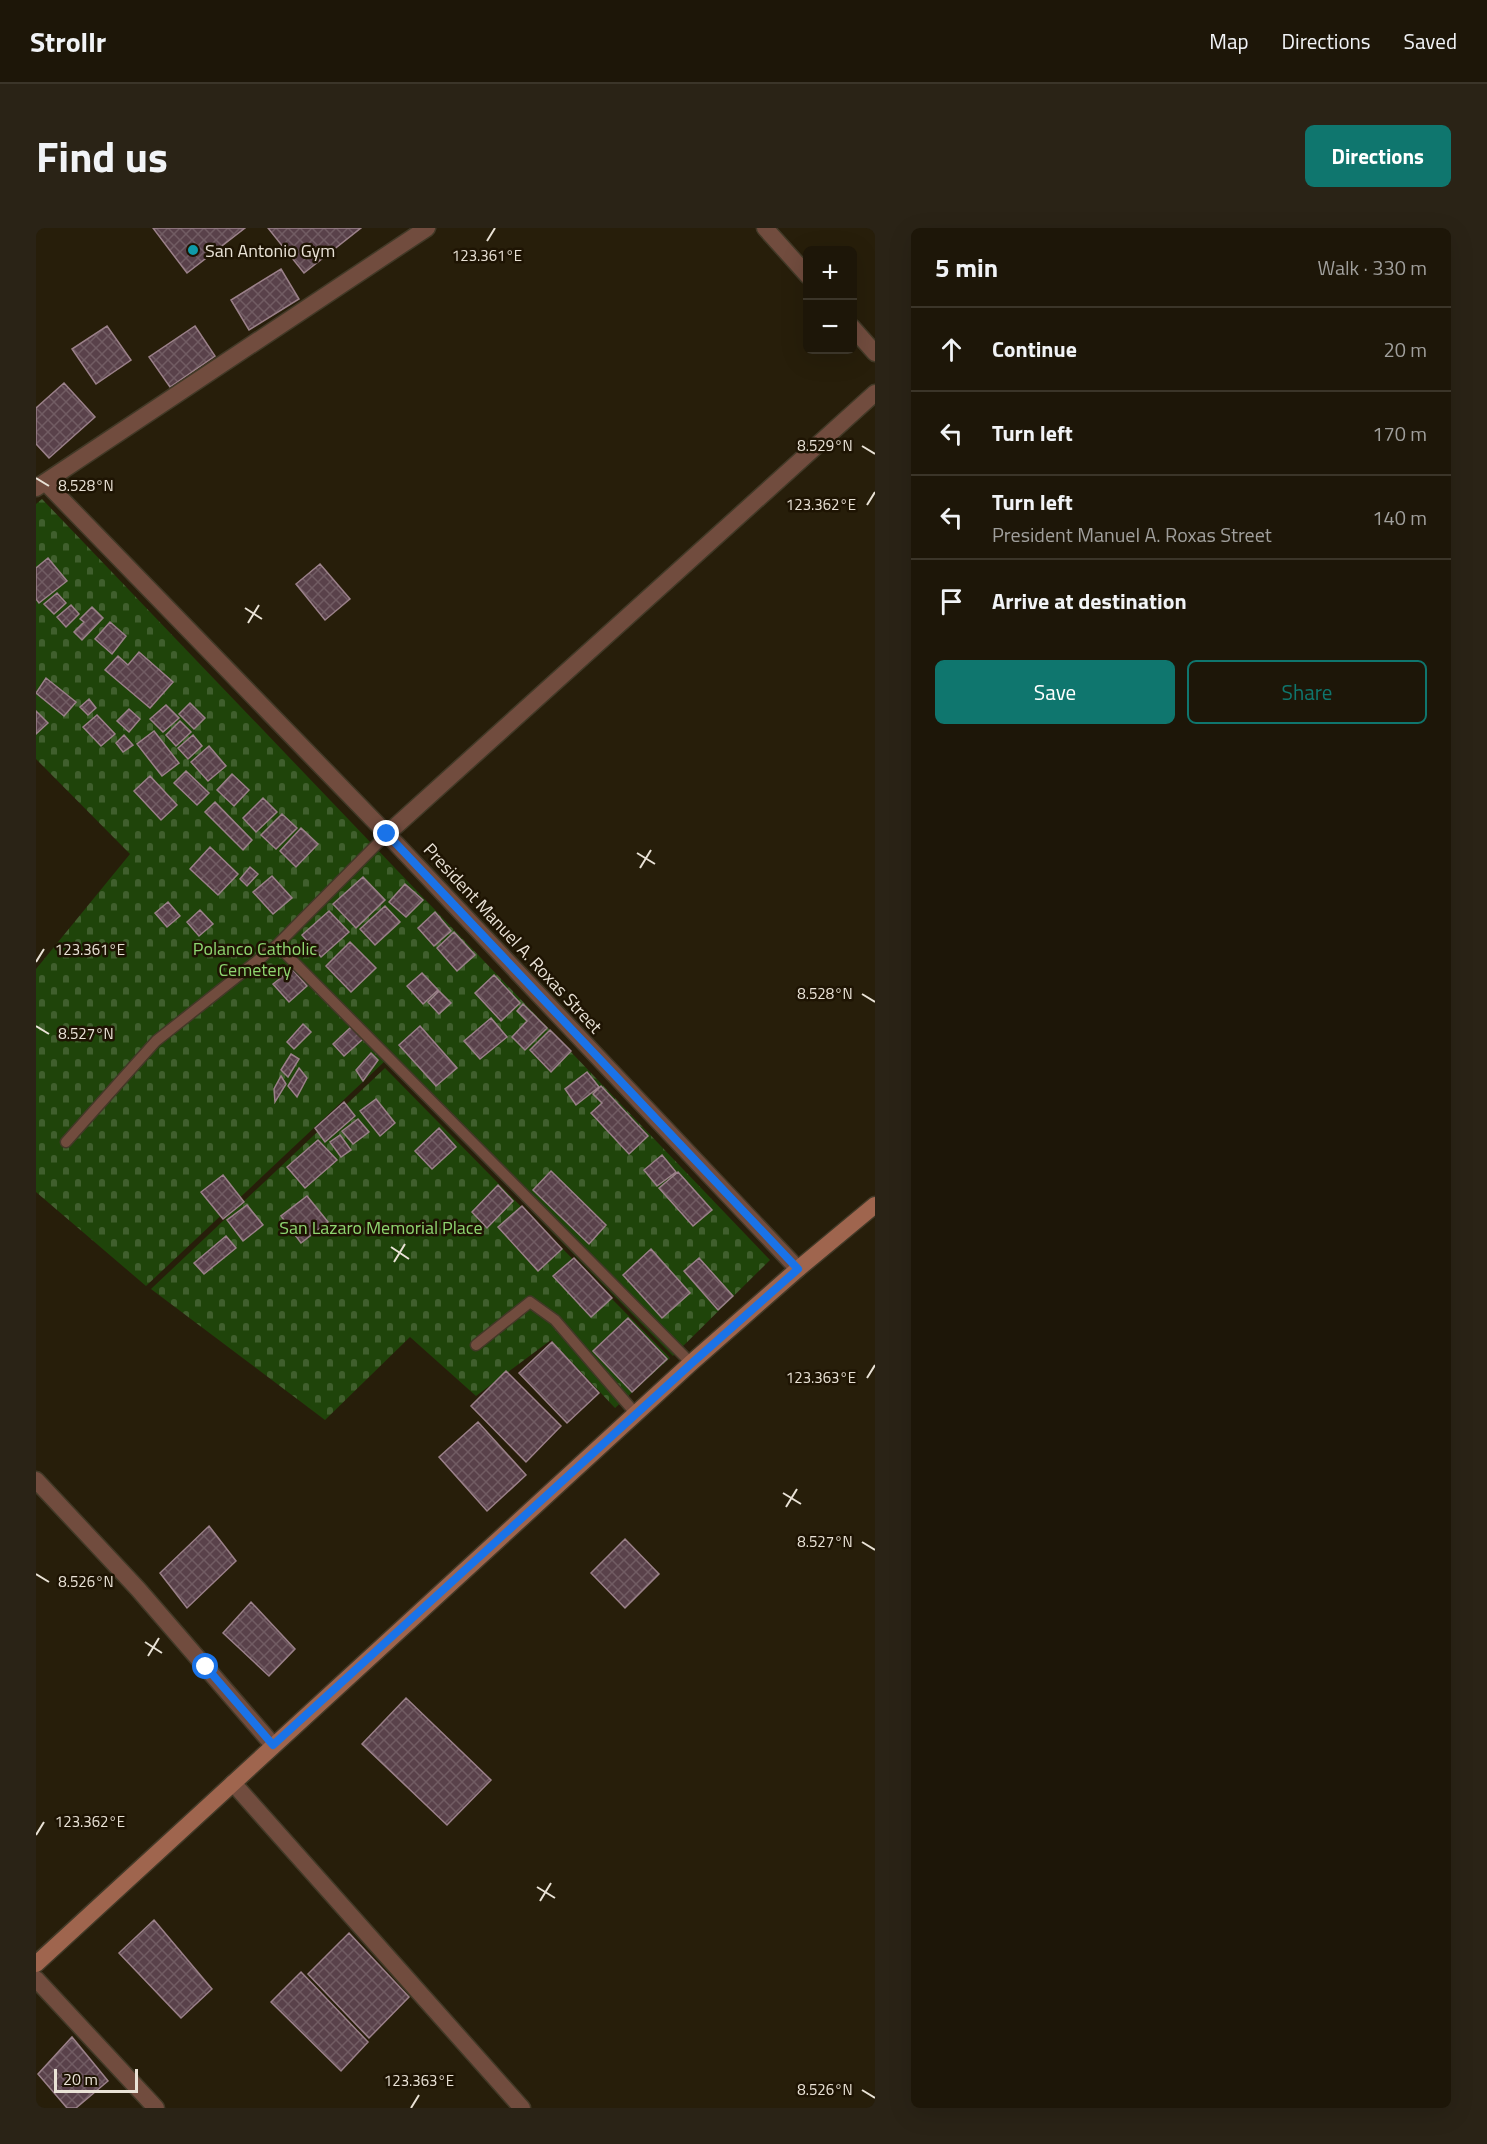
<!DOCTYPE html>
<html lang="en">
<head>
<meta charset="utf-8">
<style>
  :root { --surface:#1d1608; --page:#2a2316; --text:#f1f3f6; --muted:#a09f9c; --line:#3b3529; --accent:#0f766e }
  body { margin:0; font-family:"Titillium Web",sans-serif; background:var(--page); color:var(--text) }
  .controls { position:absolute; right:18px; top:18px; display:grid; overflow:hidden; border-radius:9px; box-shadow:0 6px 24px #0002 }
  .controls button { width:54px; height:54px; display:grid; place-items:center; padding:0; border:0; border-bottom:2px solid var(--line); background:var(--surface); color:var(--text); font:30px sans-serif }
  .scale { position:absolute; left:18px; bottom:15px; width:84px; box-sizing:border-box; padding-left:6px; border:3px solid #e9e2d6; border-top:0; font-size:16px; line-height:21px; white-space:nowrap; color:#e9e2d6; -webkit-text-stroke:4px #1e1403; paint-order:stroke }
  .stop { position:absolute; width:18px; height:18px; margin:-14px; border:4px solid #1a73e8; border-radius:50%; background:#fff }
  .stop.end { background:#1a73e8; border-color:#fff; box-shadow:0 2px 6px #0008 }
  .list { margin:0; padding:0; list-style:none }
  h2 { display:flex; justify-content:space-between; align-items:center; height:78px; margin:0; padding:0 24px; font-size:26px }
  h2 small { font-size:20px; font-weight:400; color:var(--muted) }
  .list li { display:grid; grid-template-columns:39px 1fr auto; gap:18px; align-items:center; box-sizing:border-box; height:84px; padding:0 24px; border-top:2px solid var(--line) }
  .list b { display:block; font-size:22px; white-space:nowrap }
  .list p { margin:0; font-size:20px; white-space:nowrap; color:var(--muted) }
  .list em { font-size:20px; font-style:normal; color:var(--muted) }
  .actions { display:flex; gap:12px; padding:18px 24px }
  .actions a { flex:1; padding:14px 0; border:2px solid var(--accent); border-radius:9px; text-align:center; font-size:21px; color:var(--accent) }
  .actions .main { background:var(--accent); color:#fff }
  .icon { flex:none; width:33px; height:33px; fill:none; stroke:currentColor; stroke-width:2; stroke-linecap:round; stroke-linejoin:round }
  .map { position:relative; flex:none; width:839px; height:1880px; overflow:hidden; border-radius:9px }
  header { display:flex; align-items:center; gap:36px; box-sizing:border-box; height:84px; padding:0 30px; background:var(--surface); border-bottom:2px solid var(--line) }
  header strong { font-size:28px }
  nav { display:flex; gap:33px; margin-inline-start:auto; font-size:21px }
  .intro { display:flex; align-items:center; justify-content:space-between; box-sizing:border-box; height:144px; padding:0 36px }
  h1 { margin:0; font-size:42px }
  .button { padding:15px 27px; border-radius:9px; background:var(--accent); color:#fff; font-size:21px; font-weight:700 }
  main { display:flex; gap:36px; padding:0 36px }
  aside { flex:1; background:var(--surface); border-radius:9px; box-shadow:0 6px 24px #0002 }
  .map>svg:first-child { display:block }
  .cemetery { fill:url(#cemetery-stones) }
  .building { fill:url(#building-cross-hatch); stroke:#9b818a; stroke-width:1.5 }
  .lines { fill:none; stroke-linecap:round; stroke-linejoin:round }
  .service-casing { stroke:#423927; stroke-width:13 }
  .minor-casing { stroke:#423927; stroke-width:19 }
  .secondary-casing { stroke:#423927; stroke-width:19 }
  .service { stroke:#714c3e; stroke-width:10 }
  .minor { stroke:#714c3e; stroke-width:16 }
  .secondary { stroke:#9f654e; stroke-width:16 }
  .route { stroke:#1a73e8; stroke-width:8 }
  .ticks { fill:none; stroke:#e9e2d6; stroke-width:2 }
  .culture-dot { fill:#0f9aa8; stroke:#1e1403; stroke-width:2 }
  .labels { text-anchor:middle; dominant-baseline:central; stroke-width:5; stroke-linejoin:round; paint-order:stroke }
  .poi-label { font-size:18px; fill:#e9e2d6; stroke:#1e1403; text-anchor:start }
  .street-label { font-size:18px; fill:#e9e2d6; stroke:#1e1403 }
  .park-label { font-size:18px; fill:#8fd670; stroke:#1e1403 }
  .ticks-label { font-size:15px; text-anchor:middle; fill:#e9e2d6; stroke:#1e1403; stroke-width:5; stroke-linejoin:round; paint-order:stroke }
</style>
</head>
<body>
<header>
<strong>Strollr</strong>
<nav><a>Map</a><a>Directions</a><a>Saved</a></nav>
</header>
<div class="intro"><h1>Find us</h1><a class="button">Directions</a></div>
<main>
<div class="map">
<svg width="839" height="1880" viewBox="0 0 839 1880">
  <defs>
    <pattern id="cemetery-stones" width="16" height="16" patternUnits="userSpaceOnUse" patternTransform="scale(1.5)"><rect width="16" height="16" fill="#1f440a"/><path d="M2 7V4a2 2 0 0 1 4 0v3zM10 15v-3a2 2 0 0 1 4 0v3z" fill="#405f2d"/></pattern>
    <pattern id="building-cross-hatch" width="8" height="8" patternUnits="userSpaceOnUse" patternTransform="scale(1.5)"><rect width="8" height="8" fill="#59414a"/><path d="M0 0l8 8M0 8l8-8" fill="none" stroke="#715c63"/></pattern>
  </defs>
  <rect width="100%" height="100%" fill="#271e0a"/>
  <path class="cemetery" d="M 6,271 L 734,1032 L 637,1128 L 349,833 L 110,1058 L 0,964 L 0,741 L 94,626 L 0,531 L 0,276 Z
    M 349,840 L 634,1130 L 579,1180 L 515,1112 L 440,1168 L 374,1109 L 289,1192 L 115,1061 Z"/>
  <path class="building" d="M 117,0 L 209,0 L 151,45 Z
    M 232,0 L 325,0 L 268,45 Z
    M 245,41 L 263,71 L 213,102 L 195,72 Z
    M 71,98 L 95,132 L 60,156 L 36,121 Z
    M 159,98 L 179,128 L 134,159 L 113,129 Z
    M 28,155 L 59,189 L 13,230 L 0,216 L 0,180 Z
    M 12,330 L 31,353 L 3,375 L 0,371 L 0,340 Z
    M 284,336 L 314,371 L 289,392 L 260,356 Z
    M 21,365 L 30,375 L 18,386 L 8,376 Z
    M 35,377 L 43,386 L 30,399 L 21,389 Z
    M 56,379 L 67,390 L 46,412 L 38,404 L 48,394 L 44,391 Z
    M 74,394 L 90,408 L 76,426 L 59,411 Z
    M 103,424 L 137,454 L 114,480 L 69,442 L 82,428 L 92,437 Z
    M 10,450 L 40,474 L 28,488 L 0,465 Z
    M 53,471 L 60,480 L 52,487 L 44,479 Z
    M 154,475 L 169,490 L 158,501 L 143,486 Z
    M 130,477 L 143,490 L 127,504 L 114,491 Z
    M 93,481 L 104,491 L 93,504 L 81,493 Z
    M 0,483 L 12,495 L 0,506 Z
    M 61,487 L 79,506 L 65,518 L 47,499 Z
    M 144,493 L 155,504 L 140,518 L 130,507 Z
    M 118,503 L 143,535 L 126,548 L 101,516 Z
    M 88,507 L 97,517 L 87,524 L 80,515 Z
    M 157,507 L 166,518 L 152,531 L 142,520 Z
    M 173,518 L 190,538 L 172,553 L 155,534 Z
    M 150,543 L 173,565 L 161,577 L 138,555 Z
    M 196,546 L 213,562 L 198,578 L 181,562 Z
    M 114,548 L 141,577 L 125,592 L 98,563 Z
    M 227,570 L 241,584 L 220,604 L 207,590 Z
    M 179,574 L 216,612 L 207,622 L 169,584 Z
    M 246,586 L 261,600 L 240,621 L 225,607 Z
    M 265,600 L 282,616 L 260,639 L 244,623 Z
    M 174,619 L 202,646 L 182,667 L 154,641 Z
    M 214,639 L 222,646 L 211,658 L 204,651 Z
    M 236,648 L 256,670 L 237,686 L 217,664 Z
    M 327,649 L 349,672 L 320,700 L 297,676 Z
    M 369,656 L 387,672 L 370,689 L 353,674 Z
    M 132,674 L 144,688 L 131,699 L 119,685 Z
    M 349,678 L 364,694 L 339,717 L 324,701 Z
    M 164,682 L 177,696 L 163,708 L 151,694 Z
    M 293,683 L 313,704 L 285,729 L 266,707 Z
    M 399,684 L 415,703 L 398,718 L 382,700 Z
    M 418,704 L 439,727 L 421,743 L 401,720 Z
    M 314,714 L 340,740 L 315,764 L 290,738 Z
    M 256,741 L 271,758 L 253,774 L 237,756 Z
    M 386,745 L 402,762 L 387,776 L 371,758 Z
    M 458,747 L 484,775 L 465,793 L 439,765 Z
    M 403,763 L 415,775 L 403,786 L 392,774 Z
    M 487,776 L 511,800 L 489,822 L 476,809 L 491,793 L 481,783 Z
    M 455,790 L 471,809 L 444,831 L 428,813 Z
    M 267,796 L 275,804 L 258,821 L 251,814 Z
    M 384,798 L 421,840 L 400,858 L 363,817 Z
    M 315,799 L 327,811 L 308,828 L 297,816 Z
    M 514,802 L 535,823 L 515,844 L 494,822 Z
    M 335,825 L 342,832 L 327,853 L 320,842 Z
    M 255,826 L 263,831 L 252,849 L 245,842 Z
    M 263,840 L 271,850 L 261,869 L 252,858 Z
    M 551,844 L 563,859 L 540,877 L 529,861 Z
    M 245,848 L 250,856 L 239,874 L 238,861 Z
    M 565,858 L 612,908 L 593,926 L 555,885 L 566,875 L 557,866 Z
    M 340,871 L 359,895 L 344,908 L 324,883 Z
    M 308,874 L 319,888 L 289,914 L 279,900 Z
    M 322,891 L 333,904 L 317,916 L 306,903 Z
    M 403,900 L 420,919 L 396,941 L 379,923 Z
    M 304,907 L 315,922 L 305,929 L 294,914 Z
    M 282,912 L 301,932 L 269,960 L 251,939 Z
    M 626,927 L 640,944 L 621,958 L 608,942 Z
    M 515,943 L 570,997 L 553,1016 L 497,962 Z
    M 642,944 L 676,982 L 657,998 L 623,960 Z
    M 187,947 L 208,974 L 187,991 L 165,964 Z
    M 462,957 L 477,973 L 451,1000 L 436,984 Z
    M 271,968 L 292,994 L 265,1015 L 245,988 Z
    M 211,977 L 227,997 L 207,1013 L 191,992 Z
    M 486,978 L 526,1021 L 502,1043 L 462,999 Z
    M 190,1008 L 200,1020 L 168,1046 L 158,1035 Z
    M 615,1021 L 654,1065 L 626,1090 L 587,1047 Z
    M 538,1030 L 576,1070 L 555,1089 L 517,1048 Z
    M 663,1030 L 697,1068 L 682,1082 L 648,1043 Z
    M 592,1090 L 631,1131 L 596,1164 L 557,1123 Z
    M 516,1114 L 563,1165 L 531,1195 L 483,1145 Z
    M 470,1143 L 525,1198 L 490,1234 L 435,1178 Z
    M 442,1194 L 490,1247 L 451,1283 L 403,1229 Z
    M 173,1298 L 200,1333 L 151,1380 L 124,1345 Z
    M 589,1311 L 623,1346 L 589,1380 L 555,1345 Z
    M 215,1374 L 259,1421 L 233,1448 L 187,1405 Z
    M 370,1470 L 455,1552 L 411,1597 L 326,1516 Z
    M 118,1692 L 176,1761 L 145,1790 L 83,1725 Z
    M 313,1705 L 373,1769 L 333,1810 L 272,1746 Z
    M 265,1744 L 332,1814 L 305,1843 L 235,1774 Z
    M 36,1809 L 72,1853 L 40,1880 L 31,1880 L 2,1846 Z"/>
  <g class="lines">
    <defs>
      <path id="service" d="M 351,606 L 241,717 L 655,1135
        M 30,914 L 120,813 L 241,717
        M 440,1117 L 494,1074 L 519,1092 L 600,1186"/>
      <path id="minor" d="M 729,0 L 772,48
        M 816,99 L 839,125
        M 9,254 L 351,606 L 762,1041
        M 0,260 L 391,0
        M 351,606 L 839,165
        M 0,1252 L 102,1361 L 237,1517
        M 197,1555 L 486,1880
        M 0,1751 L 120,1880"/>
      <path id="secondary" d="M 0,1736 L 655,1135 L 762,1041 L 839,977"/>
    </defs>
    <use href="#service" class="service-casing"/>
    <use href="#minor" class="minor-casing"/>
    <use href="#secondary" class="secondary-casing"/>
    <use href="#service" class="service"/>
    <use href="#minor" class="minor"/>
    <use href="#secondary" class="secondary"/>
  </g>
  <g class="lines">
    <path class="route" d="M 170,1439 L 237,1517 L 656,1135 L 762,1041 L 351,606"/>
  </g>
  <path class="ticks" d="M 451,13 L 459,0M 826,218 L 839,226M 0,250 L 13,258M 831,277 L 839,264M 209,380 L 226,391M 212,395 L 223,377M 601,625 L 619,636M 604,640 L 615,622M 0,734 L 8,721M 826,766 L 839,774M 0,798 L 13,806M 355,1019 L 373,1031M 358,1034 L 369,1016M 831,1150 L 839,1137M 747,1265 L 765,1276M 750,1279 L 761,1261M 826,1314 L 839,1322M 0,1346 L 13,1354M 109,1414 L 126,1425M 112,1428 L 123,1410M 0,1607 L 8,1594M 501,1659 L 519,1670M 504,1673 L 515,1655M 826,1862 L 839,1870M 375,1880 L 383,1867"/>
  <circle class="culture-dot" cx="157" cy="22" r="6"/>
  <g class="labels">
    <g class="poi-label">
      <text x="169" y="22">San Antonio Gym</text>
    </g>
    <g class="street-label">
      <text transform="translate(477 710) rotate(47)">President Manuel A. Roxas Street</text>
    </g>
    <g class="park-label">
      <text x="219" y="720">Polanco Catholic<tspan x="219" dy="21">Cemetery</tspan></text>
      <text x="345" y="999">San Lazaro Memorial Place</text>
    </g>
  </g>
  <g class="ticks-label">
    <text x="451" y="33">123.361°E</text>
    <text x="789" y="223">8.529°N</text>
    <text x="50" y="263">8.528°N</text>
    <text x="785" y="282">123.362°E</text>
    <text x="54" y="727">123.361°E</text>
    <text x="789" y="771">8.528°N</text>
    <text x="50" y="811">8.527°N</text>
    <text x="785" y="1155">123.363°E</text>
    <text x="789" y="1319">8.527°N</text>
    <text x="50" y="1359">8.526°N</text>
    <text x="54" y="1599">123.362°E</text>
    <text x="383" y="1858">123.363°E</text>
    <text x="789" y="1867">8.526°N</text>
  </g>
</svg>
<div class="controls">
<button>+</button>
<button>−</button>
</div>
<div class="scale">20 m</div>
<div class="stop" style="left:170px;top:1439px"></div>
<div class="stop end" style="left:351px;top:606px"></div>
</div>
<aside>
<h2>5 min<small>Walk · 330 m</small></h2>
<ul class="list">
<li><svg class="icon" aria-label="ahead" viewBox="0 0 24 24"><path d="M12 20V5M6 11l6-6 6 6"/></svg><div><b>Continue</b></div><em>20 m</em></li>
<li><svg class="icon" aria-label="left" viewBox="0 0 24 24"><path d="M17 20v-9H6M10 6l-5 5 5 5"/></svg><div><b>Turn left</b></div><em>170 m</em></li>
<li><svg class="icon" aria-label="left" viewBox="0 0 24 24"><path d="M17 20v-9H6M10 6l-5 5 5 5"/></svg><div><b>Turn left</b><p>President Manuel A. Roxas Street</p></div><em>140 m</em></li>
<li><svg class="icon" aria-label="arrive" viewBox="0 0 24 24"><path d="M6 21V4h12l-3 4 3 4H6"/></svg><div><b>Arrive at destination</b></div></li>
</ul>
<div class="actions"><a class="main">Save</a><a>Share</a></div>
</aside>
</main>
</body>
</html>
